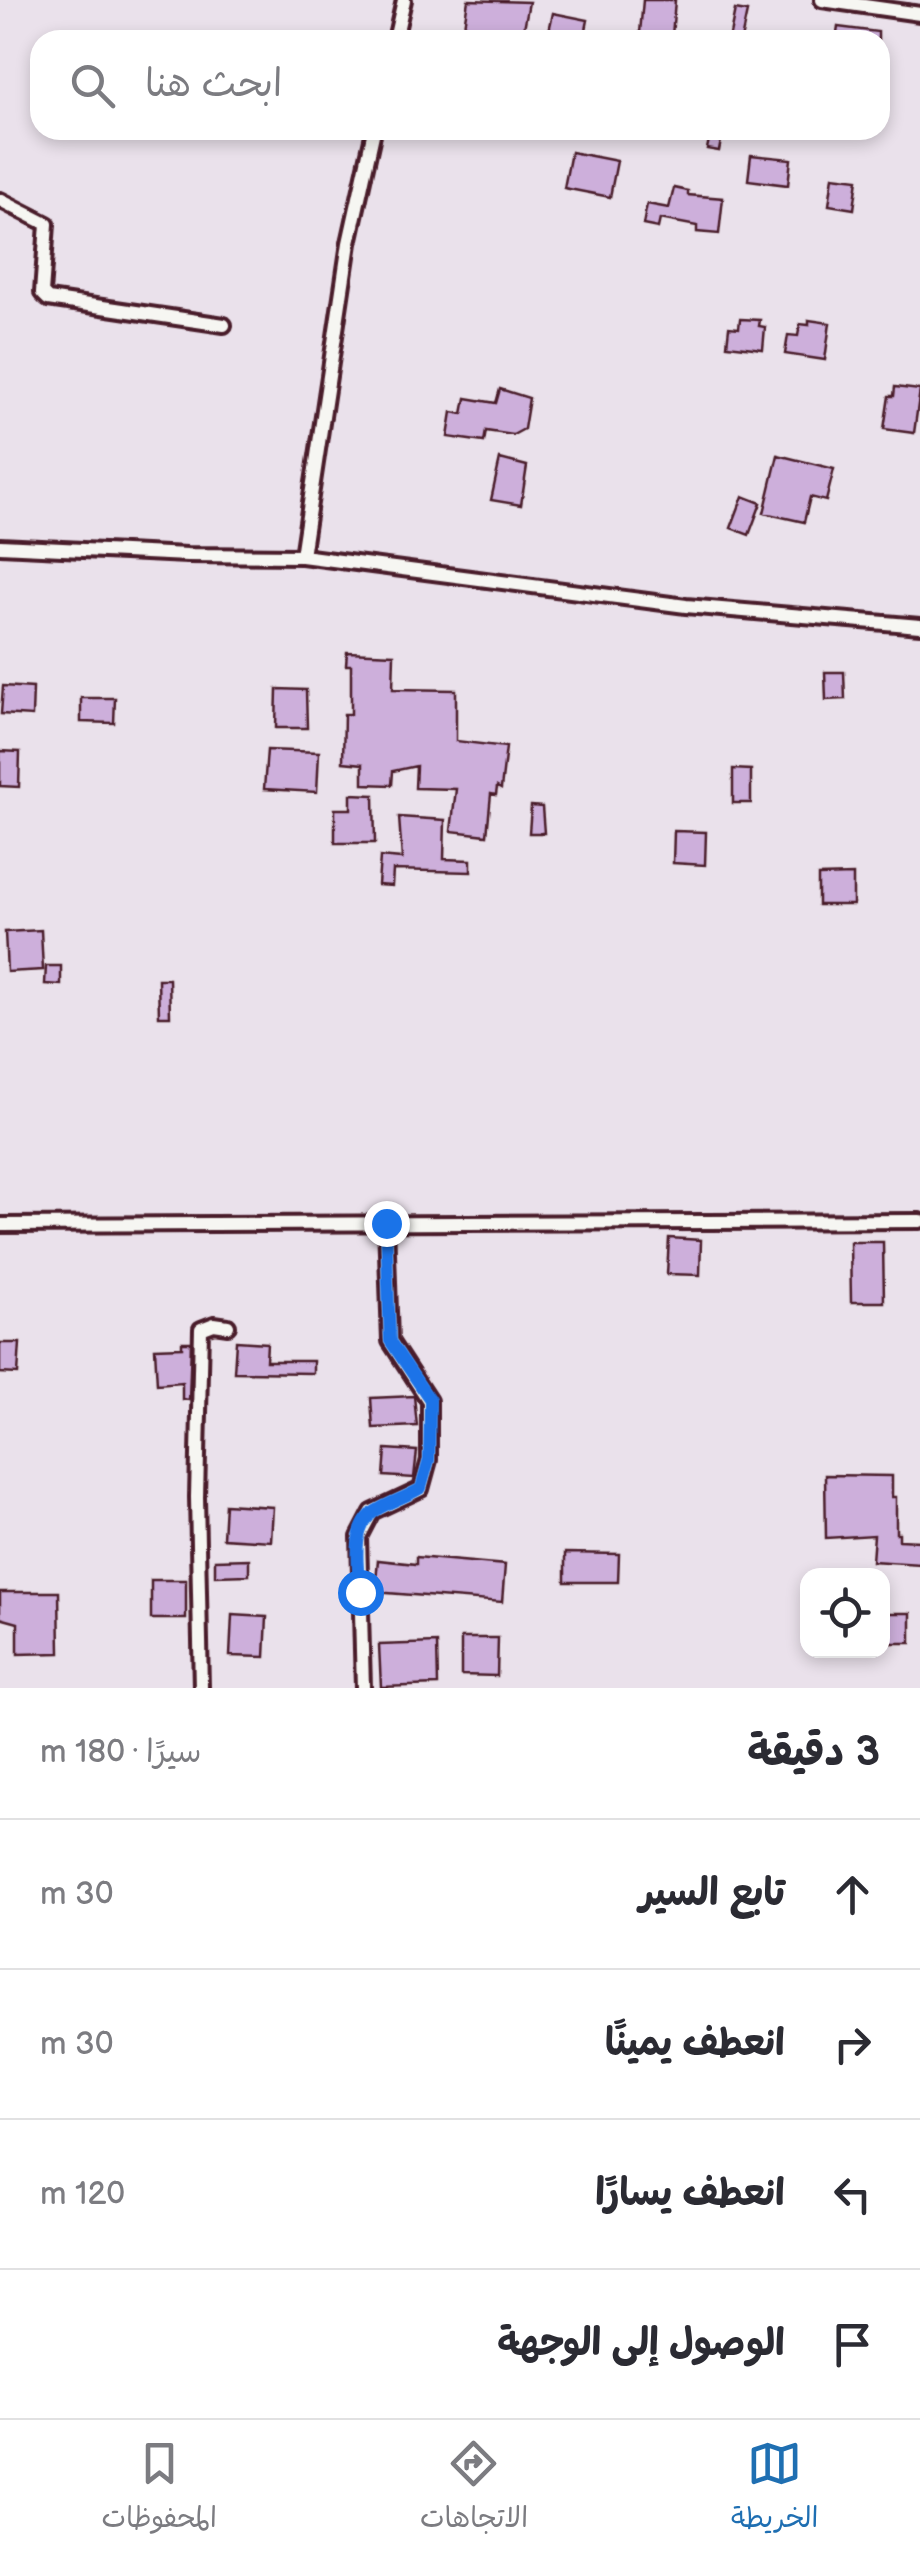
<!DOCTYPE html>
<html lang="ar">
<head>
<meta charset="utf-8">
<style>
  :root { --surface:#fff; --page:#f2f2f3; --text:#2b2b33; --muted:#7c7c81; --line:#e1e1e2; --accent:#1f6fb2 }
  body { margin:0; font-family:"Balsamiq Sans","Playpen Sans Arabic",sans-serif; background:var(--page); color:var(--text); direction:rtl }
  .controls { position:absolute; right:30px; bottom:30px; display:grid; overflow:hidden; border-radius:20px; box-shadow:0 5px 15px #0003 }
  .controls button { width:90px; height:90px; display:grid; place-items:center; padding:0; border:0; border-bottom:2px solid var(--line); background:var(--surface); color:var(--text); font:50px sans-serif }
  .stop { position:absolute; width:30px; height:30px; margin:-22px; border:8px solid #1a73e8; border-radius:50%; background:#fff }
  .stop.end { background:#1a73e8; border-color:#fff; box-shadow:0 2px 10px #0008 }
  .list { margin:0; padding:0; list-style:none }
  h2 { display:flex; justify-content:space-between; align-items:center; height:130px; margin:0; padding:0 40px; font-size:42px }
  h2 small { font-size:32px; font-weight:400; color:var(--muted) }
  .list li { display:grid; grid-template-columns:65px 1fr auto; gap:30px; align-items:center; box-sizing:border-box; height:150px; padding:0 40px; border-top:2px solid var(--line) }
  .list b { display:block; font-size:38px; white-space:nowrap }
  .list em { font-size:32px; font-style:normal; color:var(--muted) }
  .icon { flex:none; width:55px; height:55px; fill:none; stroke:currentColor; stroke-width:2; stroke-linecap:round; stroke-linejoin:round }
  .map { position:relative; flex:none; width:920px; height:1688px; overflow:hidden; direction:ltr }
  .search { position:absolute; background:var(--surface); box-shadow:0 5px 15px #0003; left:30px; right:30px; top:30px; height:110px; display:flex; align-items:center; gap:25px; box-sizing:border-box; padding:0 35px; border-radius:30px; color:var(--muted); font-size:38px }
  .sheet { height:730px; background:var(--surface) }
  nav { display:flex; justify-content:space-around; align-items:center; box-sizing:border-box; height:140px; border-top:2px solid var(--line); background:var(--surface); font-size:28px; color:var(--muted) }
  nav a { display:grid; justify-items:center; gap:5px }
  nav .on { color:var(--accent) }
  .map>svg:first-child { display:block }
  .building { fill:#cdafdb; stroke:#4a1f2b; stroke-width:2.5 }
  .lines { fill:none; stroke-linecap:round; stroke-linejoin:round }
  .minor-casing { stroke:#4a1f2b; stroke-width:20 }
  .minor { stroke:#f6f6f2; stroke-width:12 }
  .route { stroke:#1a73e8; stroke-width:12 }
</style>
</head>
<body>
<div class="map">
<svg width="920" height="1688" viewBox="0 0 920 1688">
  <rect width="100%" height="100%" fill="#eae1eb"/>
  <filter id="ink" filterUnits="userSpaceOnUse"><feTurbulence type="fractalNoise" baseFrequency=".01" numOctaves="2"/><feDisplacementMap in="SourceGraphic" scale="20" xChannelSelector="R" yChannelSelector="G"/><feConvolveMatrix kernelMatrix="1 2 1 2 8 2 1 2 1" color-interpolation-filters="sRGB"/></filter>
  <g filter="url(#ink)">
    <path class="building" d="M 468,0 L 529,2 L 522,39 L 464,26 Z
      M 643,0 L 675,0 L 672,36 L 640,33 Z
      M 735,10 L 747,12 L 741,40 L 729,40 Z
      M 553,13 L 588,20 L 584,40 L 547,40 Z
      M 838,27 L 878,32 L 878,40 L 836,40 Z
      M 711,130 L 723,130 L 719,151 L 707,149 Z
      M 571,152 L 617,161 L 610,197 L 564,188 Z
      M 751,155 L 791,159 L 788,185 L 748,180 Z
      M 833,176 L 858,179 L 854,209 L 829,205 Z
      M 674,188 L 688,191 L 688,195 L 723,198 L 719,234 L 697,232 L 697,226 L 660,219 L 658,228 L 643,225 L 647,204 L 669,208 Z
      M 740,319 L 760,320 L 759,326 L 765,327 L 763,349 L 727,345 L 729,327 L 739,328 Z
      M 809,320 L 830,323 L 825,360 L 785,354 L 788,335 L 798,336 L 800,324 L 809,325 Z
      M 895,387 L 920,390 L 914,433 L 884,429 L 889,396 L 894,396 Z
      M 500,389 L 529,398 L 524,429 L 513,435 L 486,431 L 484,442 L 448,437 L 452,412 L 463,414 L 466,398 L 496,403 Z
      M 778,455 L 834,469 L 826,501 L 810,497 L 804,522 L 764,513 Z
      M 500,459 L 527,466 L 521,505 L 491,500 Z
      M 743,496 L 761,503 L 749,535 L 731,528 Z
      M 347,652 L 394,654 L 393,689 L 456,690 L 456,741 L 506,747 L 501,789 L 497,787 L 496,795 L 491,794 L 487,835 L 451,831 L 456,789 L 415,788 L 416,766 L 393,771 L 392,785 L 363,784 L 363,764 L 343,762 L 344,714 L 351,714 L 351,665 L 346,665 Z
      M 825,672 L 844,672 L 845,699 L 826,700 Z
      M 3,686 L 33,688 L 32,716 L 1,714 Z
      M 277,689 L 306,690 L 307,728 L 276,728 Z
      M 81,698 L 115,698 L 114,723 L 81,722 Z
      M 267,750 L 319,752 L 317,792 L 264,789 Z
      M 0,751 L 20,752 L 19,787 L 0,786 Z
      M 733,769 L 751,770 L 751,803 L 733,803 Z
      M 351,794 L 374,795 L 375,843 L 335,843 L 335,809 L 351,809 Z
      M 531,806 L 542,807 L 544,833 L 529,833 Z
      M 399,817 L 445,820 L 444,859 L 471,860 L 471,872 L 393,870 L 392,886 L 378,885 L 380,857 L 402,859 Z
      M 674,831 L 706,832 L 705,865 L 673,863 Z
      M 853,875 L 853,905 L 818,905 L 818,876 Z
      M 41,930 L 43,970 L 7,972 L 5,932 Z
      M 46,966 L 61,966 L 61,985 L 45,984 Z
      M 158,979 L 169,979 L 170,1016 L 159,1016 Z
      M 669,1238 L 701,1240 L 700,1275 L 667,1274 Z
      M 850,1242 L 883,1242 L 884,1302 L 851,1302 Z
      M 236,1341 L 267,1343 L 266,1361 L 313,1361 L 313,1373 L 234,1372 Z
      M 182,1342 L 191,1342 L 189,1400 L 182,1399 L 182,1382 L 157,1384 L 155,1348 L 182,1347 Z
      M 0,1343 L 20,1343 L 18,1374 L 0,1373 Z
      M 414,1396 L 417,1426 L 373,1428 L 371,1398 Z
      M 386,1449 L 417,1451 L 414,1478 L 384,1476 Z
      M 825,1475 L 892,1476 L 892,1497 L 896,1497 L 896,1533 L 899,1533 L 899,1540 L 920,1541 L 920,1564 L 872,1561 L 874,1535 L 826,1538 Z
      M 225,1504 L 273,1507 L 271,1541 L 223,1538 Z
      M 565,1553 L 619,1554 L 618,1582 L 565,1582 Z
      M 416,1557 L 505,1565 L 502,1602 L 375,1592 L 378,1560 L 416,1564 Z
      M 249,1559 L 249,1575 L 215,1576 L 215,1560 Z
      M 151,1580 L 186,1580 L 186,1619 L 151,1619 Z
      M 0,1592 L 59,1592 L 60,1653 L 18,1654 L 18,1623 L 0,1618 Z
      M 882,1613 L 911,1613 L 911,1643 L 882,1643 Z
      M 232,1615 L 267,1617 L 265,1657 L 230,1656 Z
      M 461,1638 L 498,1638 L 497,1676 L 461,1675 Z
      M 437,1643 L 438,1685 L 381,1687 L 379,1645 Z"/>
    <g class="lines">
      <defs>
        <path id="minor" d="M 822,0 L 920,14
          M 395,40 L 404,0
          M 0,200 L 47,224 L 42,293 L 48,299 L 224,325
          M 0,546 L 187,555 L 302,556 L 686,606 L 920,626
          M 302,556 L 349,243 L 374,130
          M 0,1225 L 920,1221
          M 201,1688 L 197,1497 L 201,1329 L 214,1324 L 228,1326
          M 363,1688 L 359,1537 L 372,1512 L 421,1489 L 429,1460 L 429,1401 L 390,1341 L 386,1223"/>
      </defs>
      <use href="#minor" class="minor-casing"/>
      <use href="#minor" class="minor"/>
    </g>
  </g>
  <g class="lines" filter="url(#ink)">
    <path class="route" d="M 360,1592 C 358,1565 350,1526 377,1510 C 391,1501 407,1497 421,1488 L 429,1460 L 430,1400 L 390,1341 L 386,1223"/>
  </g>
</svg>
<div class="controls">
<button><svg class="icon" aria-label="locate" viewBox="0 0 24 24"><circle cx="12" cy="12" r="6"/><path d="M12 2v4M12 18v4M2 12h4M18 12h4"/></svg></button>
</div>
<div class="stop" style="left:360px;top:1592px"></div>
<div class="stop end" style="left:386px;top:1223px"></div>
<div class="search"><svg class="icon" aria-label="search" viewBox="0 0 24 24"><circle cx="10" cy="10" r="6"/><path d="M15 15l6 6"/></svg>ابحث هنا</div>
</div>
<section class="sheet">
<h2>3 دقيقة<small>سيرًا · 180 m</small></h2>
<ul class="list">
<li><svg class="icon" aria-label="ahead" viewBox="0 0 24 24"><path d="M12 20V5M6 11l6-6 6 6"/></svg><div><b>تابع السير</b></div><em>30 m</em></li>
<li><svg class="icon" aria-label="right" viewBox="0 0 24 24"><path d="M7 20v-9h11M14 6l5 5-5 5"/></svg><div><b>انعطف يمينًا</b></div><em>30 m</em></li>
<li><svg class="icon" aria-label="left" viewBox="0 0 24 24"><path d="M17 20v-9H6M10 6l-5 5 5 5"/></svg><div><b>انعطف يسارًا</b></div><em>120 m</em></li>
<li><svg class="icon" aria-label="arrive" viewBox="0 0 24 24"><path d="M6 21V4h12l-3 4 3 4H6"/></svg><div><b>الوصول إلى الوجهة</b></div></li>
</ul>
</section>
<nav>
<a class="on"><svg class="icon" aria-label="map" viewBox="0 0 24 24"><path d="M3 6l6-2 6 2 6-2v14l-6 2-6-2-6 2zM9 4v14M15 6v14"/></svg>الخريطة</a>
<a><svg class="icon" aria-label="directions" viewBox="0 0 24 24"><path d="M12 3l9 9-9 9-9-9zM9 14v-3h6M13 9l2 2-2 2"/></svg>الاتجاهات</a>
<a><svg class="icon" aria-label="saved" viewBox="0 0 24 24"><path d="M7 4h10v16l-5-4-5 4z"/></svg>المحفوظات</a>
</nav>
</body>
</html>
